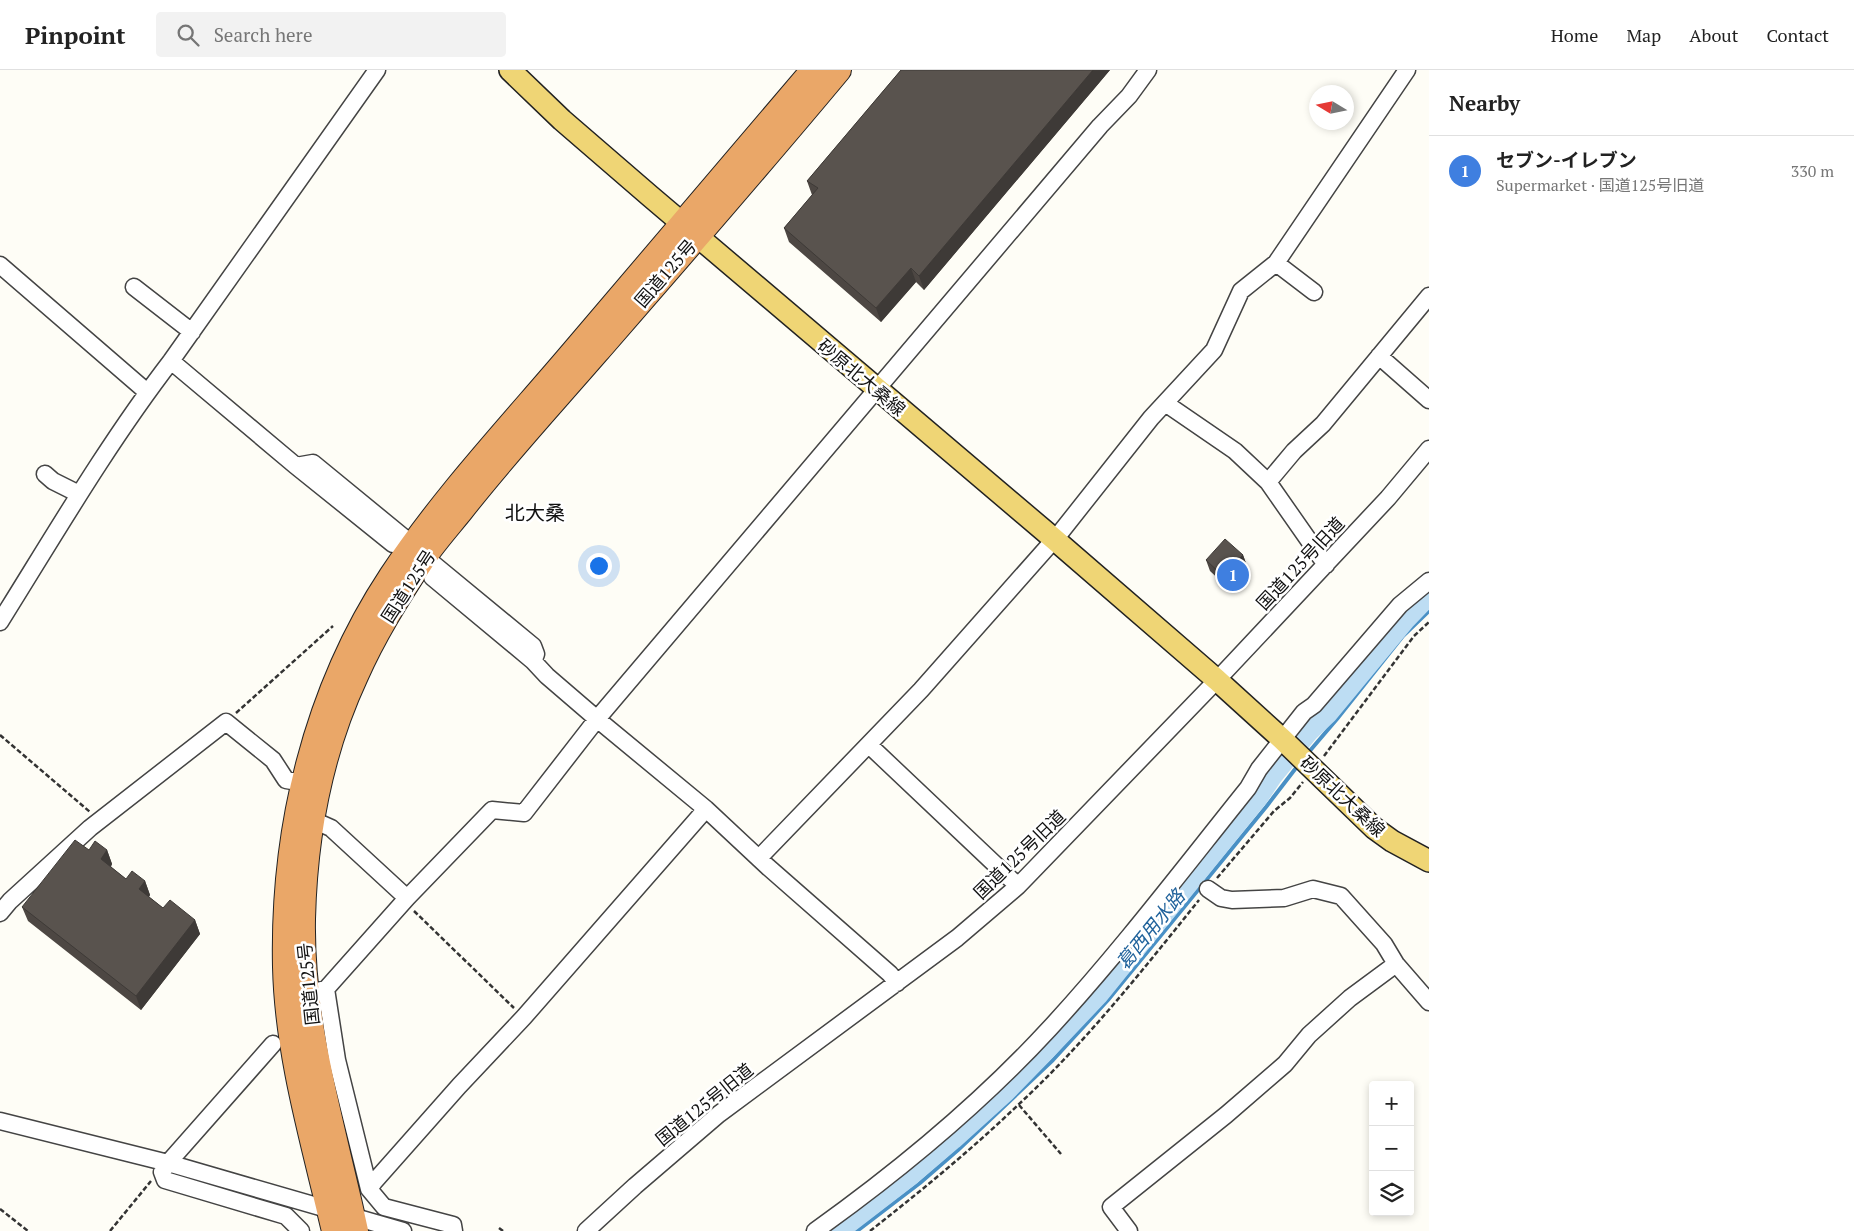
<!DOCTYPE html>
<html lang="en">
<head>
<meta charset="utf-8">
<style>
  :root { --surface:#fff; --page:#f2f2f2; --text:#222; --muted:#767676; --line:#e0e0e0; --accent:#ea580c }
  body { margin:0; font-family:"PT Serif","Noto Sans JP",serif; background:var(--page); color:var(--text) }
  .controls { position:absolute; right:15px; bottom:15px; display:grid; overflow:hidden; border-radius:5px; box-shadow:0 2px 8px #0003 }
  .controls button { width:45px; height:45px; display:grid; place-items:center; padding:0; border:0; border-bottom:1px solid var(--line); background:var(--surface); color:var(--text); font:25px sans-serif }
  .compass { position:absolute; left:1309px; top:15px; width:45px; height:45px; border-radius:50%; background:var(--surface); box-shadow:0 2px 8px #0003; rotate:280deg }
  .you { position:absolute; left:598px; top:495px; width:18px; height:18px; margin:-12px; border:4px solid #fff; border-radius:50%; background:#1a73e8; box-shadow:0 0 0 8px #1a73e833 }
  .badge { display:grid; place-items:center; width:32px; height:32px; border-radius:50%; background:var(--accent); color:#fff; font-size:16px; font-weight:700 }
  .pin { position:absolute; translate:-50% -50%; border:2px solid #fff; box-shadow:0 1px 5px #0006 }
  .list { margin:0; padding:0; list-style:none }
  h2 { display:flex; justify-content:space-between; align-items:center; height:65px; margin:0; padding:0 20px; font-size:21px }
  h2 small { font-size:16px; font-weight:400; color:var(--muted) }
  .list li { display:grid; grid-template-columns:32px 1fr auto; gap:15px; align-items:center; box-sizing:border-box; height:70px; padding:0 20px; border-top:1px solid var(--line) }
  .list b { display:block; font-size:19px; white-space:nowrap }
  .list p { margin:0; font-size:16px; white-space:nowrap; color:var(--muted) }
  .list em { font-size:16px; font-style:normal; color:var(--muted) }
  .icon { flex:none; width:28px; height:28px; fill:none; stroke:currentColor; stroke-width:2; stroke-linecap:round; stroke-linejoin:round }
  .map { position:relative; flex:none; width:1429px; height:1161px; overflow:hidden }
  header { display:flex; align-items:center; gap:30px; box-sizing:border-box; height:70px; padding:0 25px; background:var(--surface); border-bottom:1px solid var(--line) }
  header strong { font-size:24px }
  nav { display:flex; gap:28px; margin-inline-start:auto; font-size:18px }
  .search { width:350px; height:45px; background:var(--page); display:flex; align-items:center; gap:12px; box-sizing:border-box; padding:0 18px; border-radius:5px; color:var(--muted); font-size:19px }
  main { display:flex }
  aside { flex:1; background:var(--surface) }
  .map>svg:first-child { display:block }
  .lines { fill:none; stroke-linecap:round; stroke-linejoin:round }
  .stream { stroke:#4990c5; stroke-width:4 }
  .river { stroke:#bdddf3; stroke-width:22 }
  .minor-casing { stroke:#444; stroke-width:19 }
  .major-casing { stroke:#222; stroke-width:24 }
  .highway-casing { stroke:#222; stroke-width:26 }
  .path { stroke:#333; stroke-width:2.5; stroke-dasharray:5 2.5; stroke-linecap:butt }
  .minor { stroke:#fff; stroke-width:16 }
  .major { stroke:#efd575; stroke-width:21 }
  .highway { stroke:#eaa768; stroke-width:24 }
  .wall { fill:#4d4743 }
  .shaded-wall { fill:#3e3a37 }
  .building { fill:#59534e; stroke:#3e3a37 }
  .labels { text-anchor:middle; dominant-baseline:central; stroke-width:5; stroke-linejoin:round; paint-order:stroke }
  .street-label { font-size:18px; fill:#111; stroke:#fff }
  .water-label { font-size:19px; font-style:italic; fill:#21639c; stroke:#fff }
  .quarter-label { font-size:20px; fill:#111; stroke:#fff }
</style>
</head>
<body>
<header>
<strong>Pinpoint</strong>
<div class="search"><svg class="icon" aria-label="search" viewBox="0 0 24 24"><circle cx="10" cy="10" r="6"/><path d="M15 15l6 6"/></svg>Search here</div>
<nav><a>Home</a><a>Map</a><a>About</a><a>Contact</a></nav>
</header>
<main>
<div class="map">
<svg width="1429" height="1161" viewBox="0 0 1429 1161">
  <rect width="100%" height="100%" fill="#fefdf6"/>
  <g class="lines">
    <path class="stream" d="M 1308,683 L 1337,649 L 1403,566 L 1429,541
      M 857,1161 L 920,1113 L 958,1080 L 1053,990 L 1108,930 L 1266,737 L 1299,694"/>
    <path class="river" d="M 837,1161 L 911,1104 L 952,1069 L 1005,1021 L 1042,983 L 1097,925 L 1258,726 L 1272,705 L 1308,661 L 1327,643 L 1404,550 L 1429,524"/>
    <defs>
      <path id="minor" d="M 1276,193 L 1314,222
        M 0,195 L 147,322
        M 134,217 L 192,262
        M 1379,286 L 1429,330
        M 171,291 L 296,396 L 393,474
        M 1165,333 L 1235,381 L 1268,412 L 1326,495
        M 296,396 L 313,393 L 413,475
        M 45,404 L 53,411 L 79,424
        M 1268,412 L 1294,381 L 1323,354 L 1429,226
        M 425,487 L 533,576 L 536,584 L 533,591
        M 432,507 L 533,591 L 547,606 L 597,649 L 706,739 L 768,797 L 890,904 L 897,913
        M 0,552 C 55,464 108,373 171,291 L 377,0
        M 869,675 L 1018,816
        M 312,754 L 322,754 L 331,758 L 407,828
        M 759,788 L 921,620 L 1060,463 L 1151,348 L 1214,280 L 1241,221 L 1276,193 L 1407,0
        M 1208,819 L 1221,828 L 1232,830 L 1284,828 L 1313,819 L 1341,826 L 1384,874 L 1396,894
        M 0,843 L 10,831 L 90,758 L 226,652 L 273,690 L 286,710 L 304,713
        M 326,919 L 407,828 L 492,740 L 524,743 L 597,649 L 1100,56 L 1129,26 L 1148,0
        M 316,921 L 326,919 L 337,990 L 369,1119 L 384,1137 L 453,1155 L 454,1161
        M 273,974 L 168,1093 L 162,1102 L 165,1110 L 286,1146 L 301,1161
        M 0,1051 L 168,1093 L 403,1161
        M 369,1119 L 374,1112 L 459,1016 L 524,947 L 706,739
        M 586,1161 L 635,1116 L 719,1044 L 957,868 L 1018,816 L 1217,610 L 1388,428 L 1429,379
        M 815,1161 C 899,1101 980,1034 1050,958 C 1120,882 1183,799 1248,718 L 1259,699 L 1304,642 L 1314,635 L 1400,535 L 1429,511
        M 1129,1161 L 1111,1137 L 1226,1045 L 1285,994 L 1309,965 L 1350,928 L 1396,894 L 1429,932"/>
      <path id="major" d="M 510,0 L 562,50 L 650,126 L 1054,469 L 1217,610 L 1282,669 L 1374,758 L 1392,771 L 1429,791"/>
      <path id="highway" d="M 334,1161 C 314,1075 287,986 285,897 C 282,760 315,621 391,506 C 444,426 511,355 573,282 C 653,188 733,94 813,0
        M 356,1161 C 334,1058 301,955 303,849 C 305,766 321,681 356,606 C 374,565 398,527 423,489 C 434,473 448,457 461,441 C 504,386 551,335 597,282 C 678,189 760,95 839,0"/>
    </defs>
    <use href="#minor" class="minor-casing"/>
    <use href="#major" class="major-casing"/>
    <use href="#highway" class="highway-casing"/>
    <path class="path" d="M 236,643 L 333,556
      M 0,665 L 90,742
      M 1324,686 L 1414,566 L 1429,552
      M 1217,808 L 1274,741 L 1290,728 L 1303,712
      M 414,841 L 514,938
      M 1019,1035 L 1061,1084
      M 0,1139 L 28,1161
      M 499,1158 L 503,1161
      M 110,1161 L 151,1111
      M 870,1161 C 921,1121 971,1080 1018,1035 C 1085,973 1142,901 1199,830"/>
    <use href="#minor" class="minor"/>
    <use href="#major" class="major"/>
    <use href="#highway" class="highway"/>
  </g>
  <path class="wall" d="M 901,0 L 1110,0 L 924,220 L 916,212 L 881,252 L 789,172 L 784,158 L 812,125 L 807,111 Z
    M 1243,485 L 1247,496 L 1227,517 L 1210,501 L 1206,490 Z
    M 89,780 L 107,780 L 112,794 L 111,797 L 126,809 L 145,811 L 150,825 L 149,827 L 163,838 L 195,850 L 200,864 L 141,940 L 28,851 L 22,837 Z"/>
  <path class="shaded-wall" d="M 1093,0 L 1110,0 L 924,220 L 919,206 Z
    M 911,198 L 916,212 L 881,252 L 876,238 Z
    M 1243,485 L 1247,496 L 1227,517 L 1223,506 Z
    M 107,780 L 112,794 L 106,803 L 101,789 Z
    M 145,811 L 150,825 L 144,833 L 139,819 Z
    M 195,850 L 200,864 L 141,940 L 136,926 Z"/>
  <path class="building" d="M 901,0 L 1093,0 L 919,206 L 911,198 L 876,238 L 784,158 L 818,118 L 807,111 Z
    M 1225,469 L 1243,485 L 1223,506 L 1206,490 Z
    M 75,770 L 89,780 L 95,771 L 107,780 L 101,789 L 126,809 L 132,801 L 145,811 L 139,819 L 163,838 L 170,830 L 195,850 L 136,926 L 22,837 Z"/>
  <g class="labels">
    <g class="street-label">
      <text transform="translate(665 203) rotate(-49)">国道125号</text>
      <text transform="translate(862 307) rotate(40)">砂原北大桑線</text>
      <text transform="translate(1300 493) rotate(-47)">国道125号旧道</text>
      <text transform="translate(408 516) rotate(-57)">国道125号</text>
      <text transform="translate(1343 726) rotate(43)">砂原北大桑線</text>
      <text transform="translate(1019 784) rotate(-44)">国道125号旧道</text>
      <text transform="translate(308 914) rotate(-96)">国道125号</text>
      <text transform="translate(704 1034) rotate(-39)">国道125号旧道</text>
    </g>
    <g class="water-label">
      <text transform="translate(1150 859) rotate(-51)">葛西用水路</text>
    </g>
    <g class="quarter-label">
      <text x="535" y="442">北大桑</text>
    </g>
  </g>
</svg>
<div class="controls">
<button>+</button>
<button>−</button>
<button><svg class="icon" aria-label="layers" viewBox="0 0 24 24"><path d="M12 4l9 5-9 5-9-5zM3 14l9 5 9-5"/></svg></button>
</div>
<svg class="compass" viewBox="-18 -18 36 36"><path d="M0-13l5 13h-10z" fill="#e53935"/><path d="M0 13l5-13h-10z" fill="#767676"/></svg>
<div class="you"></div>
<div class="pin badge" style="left:1233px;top:505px;background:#3f7fe0">1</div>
</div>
<aside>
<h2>Nearby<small></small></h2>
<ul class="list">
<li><span class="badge" style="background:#3f7fe0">1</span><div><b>セブン-イレブン</b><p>Supermarket · 国道125号旧道</p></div><em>330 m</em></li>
</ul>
</aside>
</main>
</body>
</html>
